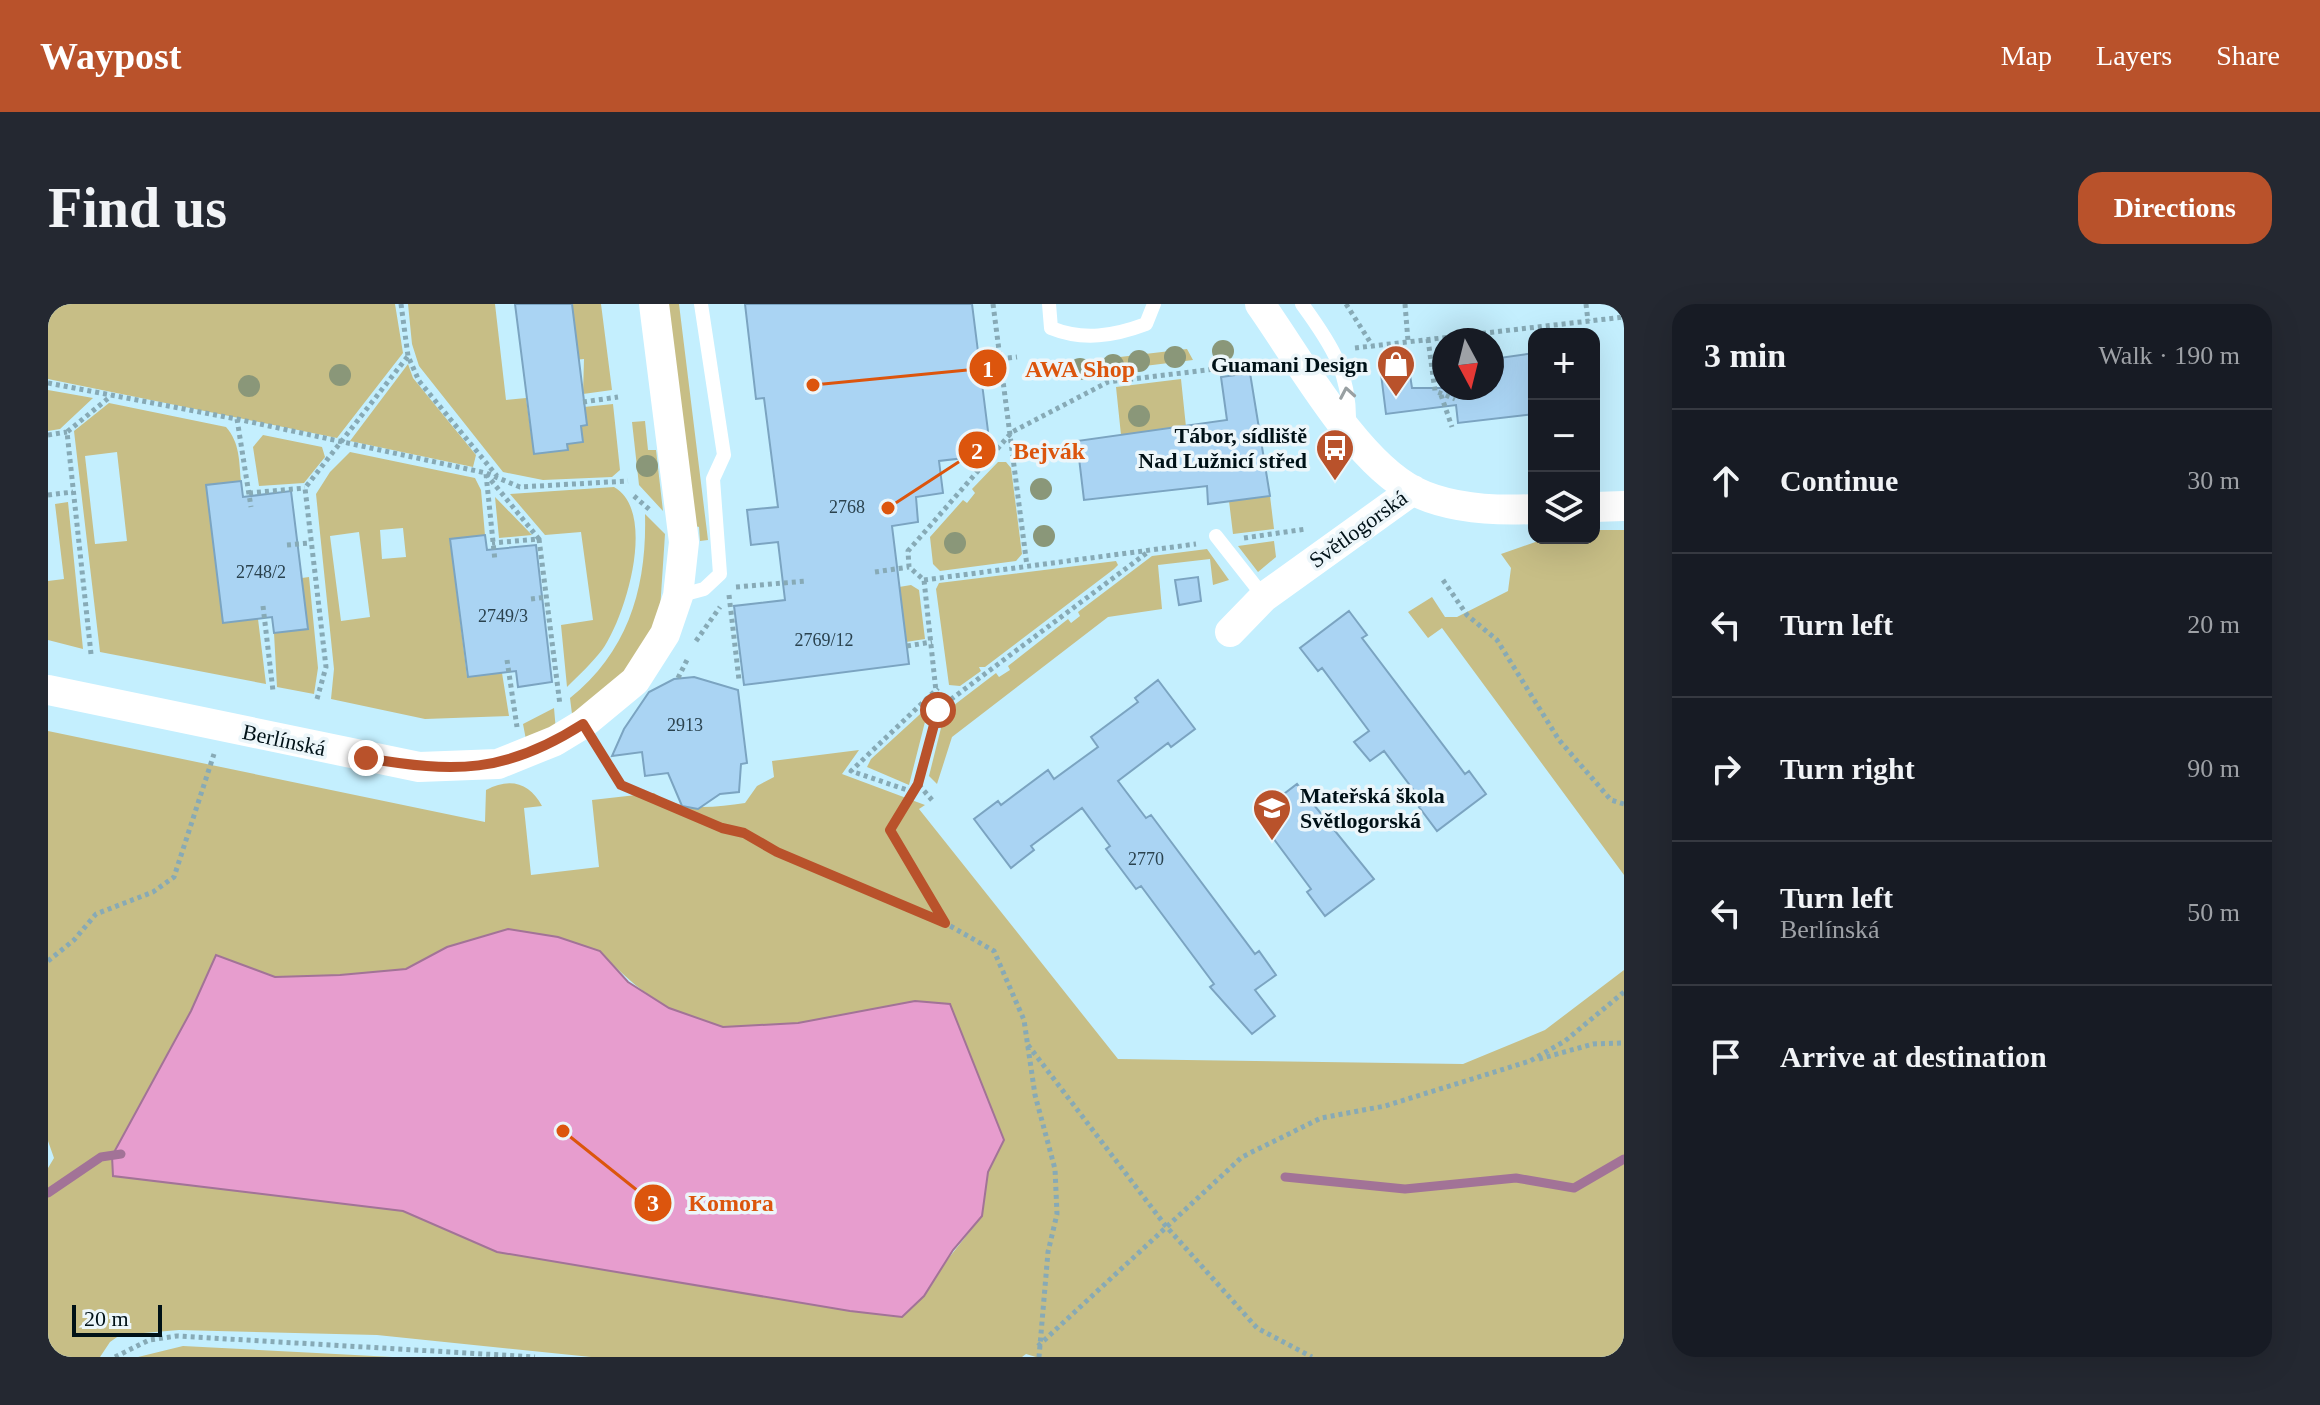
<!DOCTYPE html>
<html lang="en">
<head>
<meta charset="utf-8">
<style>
  :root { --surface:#171b24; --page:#242831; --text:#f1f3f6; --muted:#9ea1a6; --line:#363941; --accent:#b9522b }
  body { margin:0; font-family:"Times New Roman",serif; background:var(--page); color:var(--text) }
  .controls { position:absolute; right:24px; top:24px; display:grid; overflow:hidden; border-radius:16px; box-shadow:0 8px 32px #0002 }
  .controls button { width:72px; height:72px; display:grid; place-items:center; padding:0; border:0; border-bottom:2px solid var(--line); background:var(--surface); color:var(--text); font:40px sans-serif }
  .compass { position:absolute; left:1384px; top:24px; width:72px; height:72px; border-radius:50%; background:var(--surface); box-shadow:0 8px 32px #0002; rotate:173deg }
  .scale { position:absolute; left:24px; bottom:20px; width:90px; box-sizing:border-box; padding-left:8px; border:4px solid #001117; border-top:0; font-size:22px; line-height:28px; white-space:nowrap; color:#001117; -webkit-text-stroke:6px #ecf6fa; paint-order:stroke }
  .stop { position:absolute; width:24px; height:24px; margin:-18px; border:6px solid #b9522b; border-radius:50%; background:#fff }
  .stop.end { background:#b9522b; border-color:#fff; box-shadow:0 2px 8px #0008 }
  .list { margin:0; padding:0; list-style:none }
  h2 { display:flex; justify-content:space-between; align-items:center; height:104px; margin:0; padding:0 32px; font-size:34px }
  h2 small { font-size:26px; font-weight:400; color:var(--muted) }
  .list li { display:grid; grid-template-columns:52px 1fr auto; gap:24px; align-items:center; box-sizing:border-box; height:144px; padding:0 32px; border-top:2px solid var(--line) }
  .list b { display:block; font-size:30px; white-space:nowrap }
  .list p { margin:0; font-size:26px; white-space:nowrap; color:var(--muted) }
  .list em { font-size:26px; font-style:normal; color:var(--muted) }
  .icon { flex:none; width:44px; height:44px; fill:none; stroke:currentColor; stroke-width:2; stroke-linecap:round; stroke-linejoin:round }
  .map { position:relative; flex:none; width:1576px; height:1053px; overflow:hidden; border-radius:24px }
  header { display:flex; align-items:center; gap:48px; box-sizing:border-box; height:112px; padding:0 40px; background:var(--accent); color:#fff }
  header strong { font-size:38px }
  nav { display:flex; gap:44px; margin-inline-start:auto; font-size:28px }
  .intro { display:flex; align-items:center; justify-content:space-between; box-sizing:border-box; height:192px; padding:0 48px }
  h1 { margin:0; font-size:56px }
  .button { padding:20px 36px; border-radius:24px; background:var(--accent); color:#fff; font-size:28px; font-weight:700 }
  main { display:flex; gap:48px; padding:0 48px }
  aside { flex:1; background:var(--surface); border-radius:24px; box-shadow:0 8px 32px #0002 }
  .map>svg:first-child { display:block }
  .green { fill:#c7be86; fill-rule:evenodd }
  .water { fill:#e79dce; stroke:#a27397; stroke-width:2 }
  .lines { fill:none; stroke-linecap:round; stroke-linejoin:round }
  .stream { stroke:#a27397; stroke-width:9 }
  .building { fill:#aad4f3; stroke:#7ba4c1; stroke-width:2 }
  .path { stroke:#87aab6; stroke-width:5; stroke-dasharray:4 4; stroke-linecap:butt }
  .service { stroke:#fff; stroke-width:14 }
  .minor { stroke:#fff; stroke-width:30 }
  .tree { fill:#8a9779 }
  .oneway { stroke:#99a0a2 }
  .route { stroke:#b9522b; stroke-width:10 }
  .labels { text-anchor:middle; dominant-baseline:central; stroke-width:7; stroke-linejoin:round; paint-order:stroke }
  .number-label { font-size:18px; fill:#2a424e }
  .poi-label { font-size:22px; font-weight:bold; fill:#001117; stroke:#ecf6fa; text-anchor:end }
  .street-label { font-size:22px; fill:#001117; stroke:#ecf6fa }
  .leader { fill:none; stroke:#dc550d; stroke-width:3 }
  .callout-dot { fill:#dc550d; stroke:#ecf6fa; stroke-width:3 }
  .mark-label { font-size:24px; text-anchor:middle; font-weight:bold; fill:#fff }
  .callout-label { font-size:24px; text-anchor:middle; font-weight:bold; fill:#dc550d; stroke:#ecf6fa; stroke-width:7; stroke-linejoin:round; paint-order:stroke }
</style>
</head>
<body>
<header>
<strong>Waypost</strong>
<nav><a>Map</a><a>Layers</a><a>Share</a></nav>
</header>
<div class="intro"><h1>Find us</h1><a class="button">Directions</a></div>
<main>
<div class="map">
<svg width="1576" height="1053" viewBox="0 0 1576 1053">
  <rect width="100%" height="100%" fill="#c4effe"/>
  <path class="green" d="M 0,0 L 347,0 L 355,49 L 289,134 L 0,75 Z
    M 360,0 L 447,0 L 458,96 L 478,94 L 486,150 L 519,146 L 519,140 L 535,138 L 533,122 L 539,121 L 536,103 L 565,100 L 572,166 L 564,173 L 495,176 L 455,168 L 371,62 L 364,40 Z
    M 524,0 L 553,0 L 564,86 L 535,90 L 536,55 L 525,56 Z
    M 620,0 L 631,0 L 660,236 L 652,237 L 651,223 L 647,222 Z
    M 1139,45 L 1145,56 L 1056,67 L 1055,55 Z
    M 360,60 L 365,74 L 428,151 L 425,163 L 302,137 Z
    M 1133,75 L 1138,123 L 1073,131 L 1068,83 Z
    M 0,86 L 45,94 L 12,125 L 0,127 Z
    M 61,99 L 178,123 C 192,139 191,157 193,177 L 159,181 L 175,318 L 210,315 L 218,380 L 52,348 L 26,127 ZM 69,148 L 79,237 L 47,240 L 37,152 Z
    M 597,117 L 600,146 L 608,146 L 615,207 L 591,181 L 584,118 Z
    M 215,131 L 274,143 L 277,153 L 256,179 L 211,182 L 205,143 Z
    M 302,148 L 427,174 L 433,186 L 437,231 L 402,235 L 419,372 L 454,369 L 461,412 L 377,415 L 283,395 L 286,365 L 268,190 L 282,168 ZM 355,224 L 358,253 L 334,255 L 332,226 ZM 311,228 L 322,313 L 293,317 L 282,232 Z
    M 950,158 L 958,158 L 963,164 L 974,250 L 968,257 L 892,267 L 885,260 L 882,233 L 915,196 L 919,199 L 927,189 L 924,185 Z
    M 566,183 C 610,208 577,314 554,346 C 544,359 531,371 519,383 L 513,321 L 545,316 L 533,228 L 497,231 L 462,190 Z
    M 1222,192 L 1226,225 L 1185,230 L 1181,197 Z
    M 447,193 L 484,231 L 451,234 Z
    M 20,198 L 35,345 L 0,336 L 0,277 L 16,275 L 7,200 Z
    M 597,210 L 617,230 L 612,306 L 595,343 L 574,376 L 525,418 L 522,394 C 581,347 599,282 597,210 Z
    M 1546,226 L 1576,226 L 1576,571 L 1394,324 L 1380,334 L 1360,308 L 1384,293 L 1397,313 L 1409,313 L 1460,287 L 1463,264 L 1453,250 L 1499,234 L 1546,234 Z
    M 1226,237 L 1228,253 L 1210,268 L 1190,242 Z
    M 1159,245 L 1181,276 L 1165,281 L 1162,255 L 1110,261 L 1114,305 L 1060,313 L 904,433 L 889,480 L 881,472 L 897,408 L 948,369 L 951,373 L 962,366 L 960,362 L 1020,315 L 1023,319 L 1032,312 L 1030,308 L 1104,252 Z
    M 1068,257 L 1070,261 L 1066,265 L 937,363 L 931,363 L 933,367 L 912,382 L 901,381 L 888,285 L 891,279 Z
    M 261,273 L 270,364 L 266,390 L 229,383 L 226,329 L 260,324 L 254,274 Z
    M 863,281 L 871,286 L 877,335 L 858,338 L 851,283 Z
    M 881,402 L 861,481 L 819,463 L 823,455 Z
    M 506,404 L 508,427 L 479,441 L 475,420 Z
    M 0,427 L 437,518 L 438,486 C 462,473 482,479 494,502 L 476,504 L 483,571 L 551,563 L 544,496 L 606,489 C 633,509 666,503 697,499 L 709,482 L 726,473 L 724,457 L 811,446 L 794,470 L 877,501 L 871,505 L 1070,755 L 1415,760 L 1497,726 L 1576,666 L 1576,1053 L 988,1053 L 978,1050 L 974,1053 L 543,1053 L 329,1031 L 131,1026 L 72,1031 L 62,1038 L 52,1053 L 0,1053 L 0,864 L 6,854 L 0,837 ZM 399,643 L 552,647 C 584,682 626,716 675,723 C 704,728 760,717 791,712 L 956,836 L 940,868 L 934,912 L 854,1013 L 449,948 L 355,907 L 268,895 L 64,852 L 143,707 L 168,651 L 227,673 L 292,671 L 358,665 Z
    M 135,1042 L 345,1053 L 90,1053 Z"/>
  <path class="water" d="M 460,625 L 510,633 L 552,647 L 580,678 L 621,704 L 675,723 L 750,719 L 867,697 L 902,700 L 956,836 L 940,868 L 934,912 L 905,946 L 876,992 L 854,1013 L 802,1007 L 449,948 L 355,907 L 65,872 L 64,852 L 143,707 L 168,651 L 227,673 L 292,671 L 358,665 L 399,643 Z"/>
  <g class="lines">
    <path class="stream" d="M 1237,873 L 1357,885 L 1468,874 L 1526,884 L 1576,855
      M 0,889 L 53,853 L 73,850"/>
  </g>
  <path class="building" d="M 467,0 L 524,0 L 539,121 L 533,122 L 535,138 L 519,140 L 520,146 L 486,150 Z
    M 697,0 L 924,0 L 943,151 L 891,157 L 895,189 L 868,193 L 870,218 L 844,222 L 861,360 L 696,381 L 686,302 L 737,296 L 730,238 L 703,241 L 699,206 L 730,203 L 716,94 L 708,95 Z
    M 1486,49 L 1486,110 L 1410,119 L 1408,101 L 1338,110 L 1331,54 L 1359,51 L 1364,84 L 1444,84 L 1444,55 Z
    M 1202,69 L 1222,192 L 1160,200 L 1159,182 L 1036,196 L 1029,137 L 1179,116 L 1173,73 Z
    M 193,177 L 195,193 L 243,187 L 260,325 L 226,329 L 224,313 L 175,319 L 158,181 Z
    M 437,231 L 439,246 L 488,241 L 504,378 L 470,383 L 468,367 L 420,373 L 402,235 Z
    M 1150,273 L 1153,297 L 1131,301 L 1127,276 Z
    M 1301,307 L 1319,331 L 1314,334 L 1417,470 L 1421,467 L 1438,490 L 1389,527 L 1371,503 L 1376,500 L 1336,447 L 1322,457 L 1306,438 L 1321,427 L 1274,364 L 1270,367 L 1252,344 Z
    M 646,373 L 690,386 L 699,459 L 693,460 L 691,488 L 672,490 L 650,505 L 634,502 L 620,469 L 597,472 L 594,448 L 564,452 L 576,425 L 601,388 L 626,375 Z
    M 1110,376 L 1147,425 L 1123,443 L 1120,439 L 1070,477 L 1098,514 L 1103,511 L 1207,650 L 1211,647 L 1228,671 L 1207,686 L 1227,712 L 1204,730 L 1162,683 L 1166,680 L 1093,582 L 1088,585 L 1058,545 L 1062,542 L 1034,504 L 983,542 L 986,546 L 963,564 L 926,515 L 950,497 L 953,501 L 1000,466 L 1006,475 L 1050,443 L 1043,433 L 1090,398 L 1087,394 Z
    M 1249,480 L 1326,575 L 1277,612 L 1259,588 L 1263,585 L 1208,511 Z"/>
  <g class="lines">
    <path class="path" d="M 353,0 L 360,52 L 371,77 L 449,172
      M 945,0 L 979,262
      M 1298,0 L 1324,41
      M 1357,0 L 1360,37
      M 1538,0 L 1540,17
      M 1380,35 L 1387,87 L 1407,95
      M 1307,44 L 1576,13
      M 952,55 L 969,53
      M 0,79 L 189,115 L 438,169 L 472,183 L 580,177
      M 1393,91 L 1404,123
      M 535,98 L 570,93
      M 189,115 L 203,203
      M 0,131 L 19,128
      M 438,170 L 491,235 L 444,239
      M 438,170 L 447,257
      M 201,189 L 257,184
      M 0,191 L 25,188
      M 586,192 L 602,206
      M 1196,234 L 1258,225
      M 491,235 L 512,401
      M 239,241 L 262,239
      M 827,268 L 861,263
      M 876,276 L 1148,240
      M 1395,276 L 1419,311 L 1449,336 L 1511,436 L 1563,496 L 1576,500
      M 688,283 L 759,277
      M 681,291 L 691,376
      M 483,295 L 499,293
      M 215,302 L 225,387
      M 648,337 L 672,303
      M 859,342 L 884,338
      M 43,350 L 19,128 L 63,92
      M 459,356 L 469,423
      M 630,374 L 640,354
      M 269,395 L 278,363 L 257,184 L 360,52
      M 890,405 L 1100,248
      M 550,445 L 573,481 L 674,524 L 696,529 L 729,548 L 895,619
      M 870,480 L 842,526 L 897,619 L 946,647 L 976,716 L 987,791 L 1007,865 L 1009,910 L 1000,948 L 991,1053
      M 865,488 L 803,467 L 890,384
      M 884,496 L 870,480 L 890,406 L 876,276 L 861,263 L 860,247 L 964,128 L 1060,78 L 1216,59
      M 0,657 L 26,636 L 48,610 L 105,588 L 126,573 L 166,450
      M 980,741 L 1117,921 L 1209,1024 L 1264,1053
      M 1491,755 L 1545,740 L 1576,739
      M 990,1042 L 1194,853 L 1273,814 L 1337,802 L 1482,757 L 1517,737 L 1576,688
      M 67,1053 L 101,1036 L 129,1032 L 487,1053"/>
    <path class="service" d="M 1001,0 L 1003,24 C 1035,37 1066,32 1098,20 L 1106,0
      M 1254,0 C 1284,41 1303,70 1301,123
      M 1168,232 L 1216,293
      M 630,292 L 656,285 L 672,270 L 665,175 L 676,151 L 653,0"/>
    <path class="minor" d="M 1212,0 C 1251,55 1307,157 1366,187 C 1402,205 1447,207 1486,205
      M 1546,203 L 1576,202
      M 1182,328 L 1216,293 L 1365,186
      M 0,386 L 371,463 L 450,460 L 507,437 L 535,420 L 587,377 L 617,330 L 630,292 L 636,238 L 606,0"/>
  </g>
  <g class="tree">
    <circle cx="1175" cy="47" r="11"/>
    <circle cx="1127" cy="53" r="11"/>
    <circle cx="1091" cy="57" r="11"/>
    <circle cx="1065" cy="61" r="11"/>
    <circle cx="1032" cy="65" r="11"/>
    <circle cx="292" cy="71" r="11"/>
    <circle cx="201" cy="82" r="11"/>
    <circle cx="1091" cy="112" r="11"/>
    <circle cx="599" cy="162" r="11"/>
    <circle cx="993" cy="185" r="11"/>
    <circle cx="996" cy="232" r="11"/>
    <circle cx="907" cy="239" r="11"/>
  </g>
  <defs><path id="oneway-chevron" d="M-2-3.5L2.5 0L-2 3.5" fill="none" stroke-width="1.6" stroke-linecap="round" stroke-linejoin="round" transform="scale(2)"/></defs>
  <use class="oneway" href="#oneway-chevron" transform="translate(1299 89) rotate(-100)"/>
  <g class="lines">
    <path class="route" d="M 318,454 C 407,469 457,470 535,420 L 573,481 L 674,524 L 696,529 L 729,548 L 897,619 L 842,526 L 870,480 L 890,406"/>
  </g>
  <defs>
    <symbol id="shop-pin" viewBox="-11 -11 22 30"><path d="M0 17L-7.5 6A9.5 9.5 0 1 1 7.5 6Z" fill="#b9522b" stroke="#ecf6fa"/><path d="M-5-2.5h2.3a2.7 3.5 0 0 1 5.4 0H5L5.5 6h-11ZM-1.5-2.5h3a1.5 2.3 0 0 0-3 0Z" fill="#fff"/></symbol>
    <symbol id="bus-pin" viewBox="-11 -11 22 30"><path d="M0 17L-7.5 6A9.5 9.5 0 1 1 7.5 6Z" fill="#b9522b" stroke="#ecf6fa"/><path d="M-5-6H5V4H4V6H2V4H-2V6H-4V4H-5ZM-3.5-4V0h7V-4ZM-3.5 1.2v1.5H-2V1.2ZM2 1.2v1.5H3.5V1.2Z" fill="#fff"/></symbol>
    <symbol id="school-pin" viewBox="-11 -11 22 30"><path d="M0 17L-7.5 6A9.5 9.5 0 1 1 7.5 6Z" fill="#b9522b" stroke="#ecf6fa"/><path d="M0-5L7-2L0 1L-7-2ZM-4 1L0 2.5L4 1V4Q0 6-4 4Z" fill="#fff"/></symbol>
  </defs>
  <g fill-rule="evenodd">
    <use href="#shop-pin" x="1326" y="38" width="44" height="60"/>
    <use href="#bus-pin" x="1265" y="122" width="44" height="60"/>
    <use href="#school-pin" x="1202" y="482" width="44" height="60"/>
  </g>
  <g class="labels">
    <g class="number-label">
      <text x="799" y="203">2768</text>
      <text x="213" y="268">2748/2</text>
      <text x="455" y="312">2749/3</text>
      <text x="776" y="336">2769/12</text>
      <text x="637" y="421">2913</text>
      <text x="1098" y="555">2770</text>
    </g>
    <g class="poi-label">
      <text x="1320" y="60">Guamani Design</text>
      <text x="1259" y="131">Tábor, sídliště<tspan x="1259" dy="25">Nad Lužnicí střed</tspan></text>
      <text x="1252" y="491" text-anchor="start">Mateřská škola<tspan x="1252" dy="25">Světlogorská</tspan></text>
    </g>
    <g class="street-label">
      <text transform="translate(1310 225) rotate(-36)">Světlogorská</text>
      <text transform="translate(236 436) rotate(12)">Berlínská</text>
    </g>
  </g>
  <path class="leader" d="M765 81L940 64M840 204L929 146M515 827L605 899"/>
  <g class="callout-dot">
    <circle cx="765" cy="81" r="8"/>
    <circle cx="840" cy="204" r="8"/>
    <circle cx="515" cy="827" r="8"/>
    <circle cx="940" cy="64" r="20"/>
    <circle cx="929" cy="146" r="20"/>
    <circle cx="605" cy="899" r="20"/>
  </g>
  <g class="mark-label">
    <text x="940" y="73">1</text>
    <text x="929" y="155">2</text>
    <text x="605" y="907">3</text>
  </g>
  <g class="callout-label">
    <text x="1032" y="73">AWA Shop</text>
    <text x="1001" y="155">Bejvák</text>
    <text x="683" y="907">Komora</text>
  </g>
</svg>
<div class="controls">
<button>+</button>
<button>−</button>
<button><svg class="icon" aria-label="layers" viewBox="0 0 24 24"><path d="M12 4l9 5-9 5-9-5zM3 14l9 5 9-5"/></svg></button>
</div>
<svg class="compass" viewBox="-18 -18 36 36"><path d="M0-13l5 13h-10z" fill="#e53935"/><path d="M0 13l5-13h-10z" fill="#9ea1a6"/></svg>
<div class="scale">20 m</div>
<div class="stop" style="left:890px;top:406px"></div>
<div class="stop end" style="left:318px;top:454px"></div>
</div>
<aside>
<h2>3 min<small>Walk · 190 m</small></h2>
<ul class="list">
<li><svg class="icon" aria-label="ahead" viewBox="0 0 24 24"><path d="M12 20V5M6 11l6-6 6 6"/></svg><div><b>Continue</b></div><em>30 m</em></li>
<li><svg class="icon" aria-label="left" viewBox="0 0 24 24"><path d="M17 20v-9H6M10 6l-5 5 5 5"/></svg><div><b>Turn left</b></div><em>20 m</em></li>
<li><svg class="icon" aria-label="right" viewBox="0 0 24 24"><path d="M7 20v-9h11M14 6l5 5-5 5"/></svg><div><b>Turn right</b></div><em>90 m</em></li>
<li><svg class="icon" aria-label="left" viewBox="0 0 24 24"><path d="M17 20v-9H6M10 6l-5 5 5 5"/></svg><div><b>Turn left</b><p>Berlínská</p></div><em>50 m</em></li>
<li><svg class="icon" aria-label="arrive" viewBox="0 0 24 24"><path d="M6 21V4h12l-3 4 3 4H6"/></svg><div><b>Arrive at destination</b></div></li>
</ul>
</aside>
</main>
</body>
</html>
